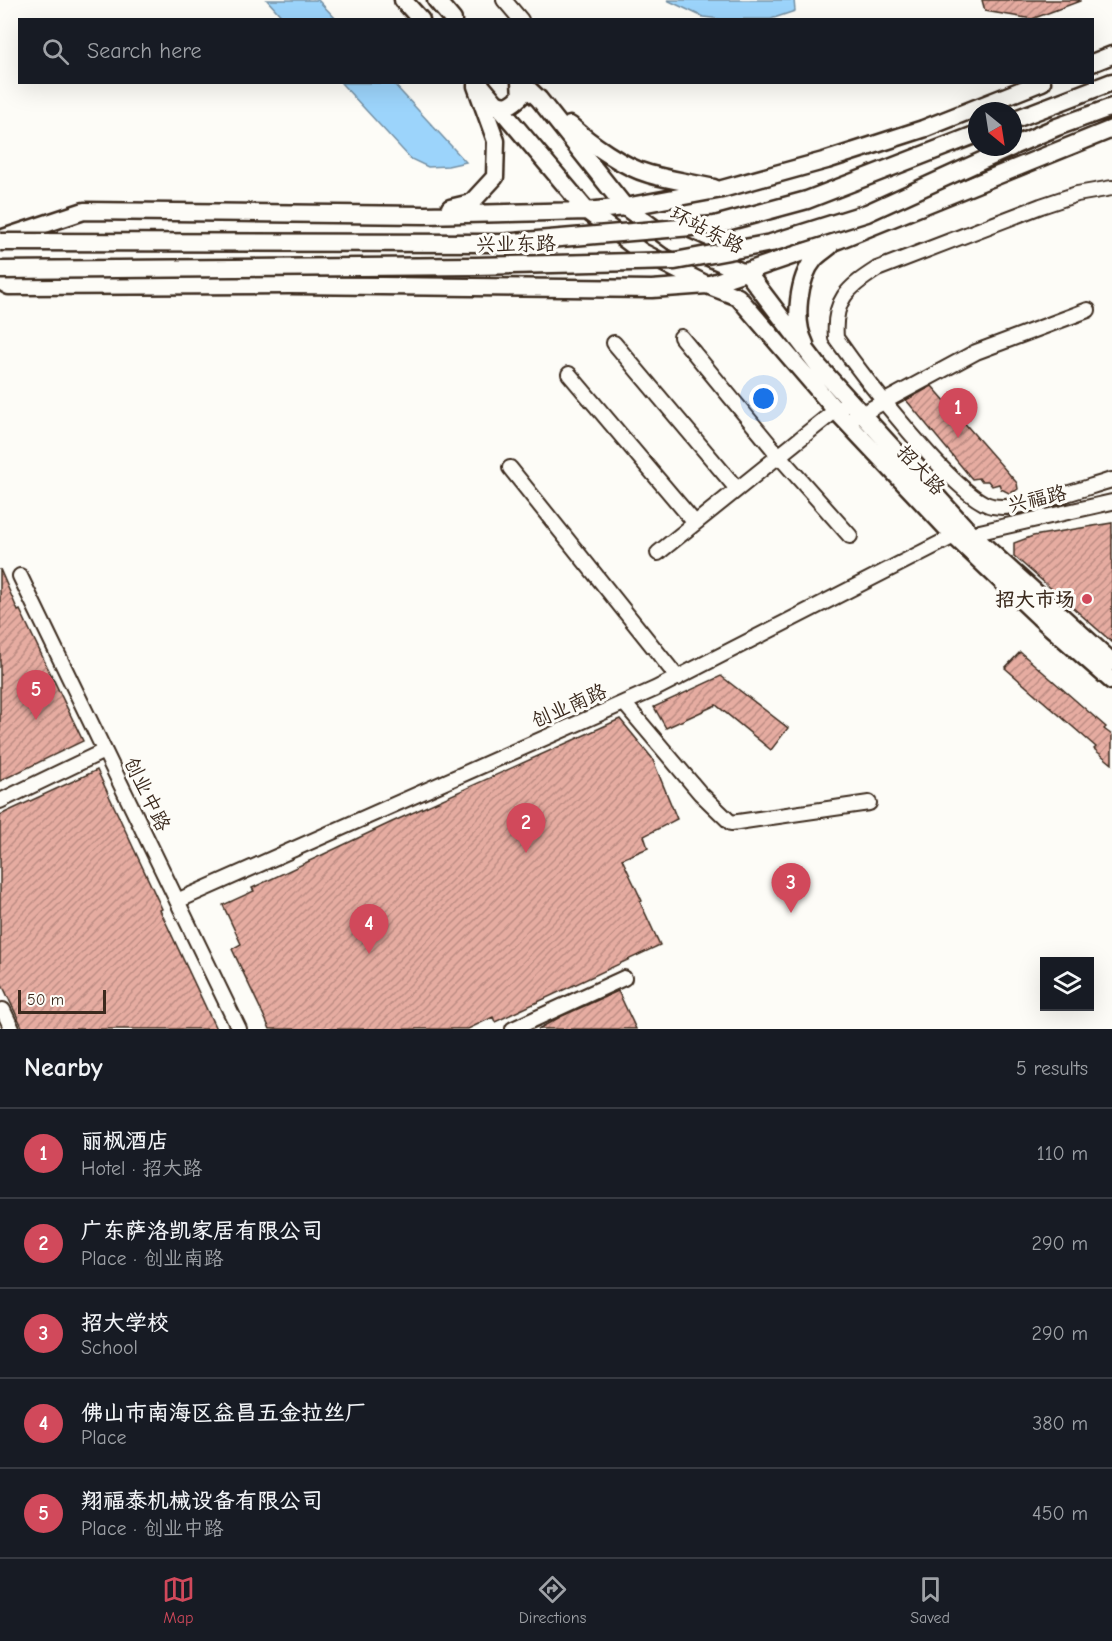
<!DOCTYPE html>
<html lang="en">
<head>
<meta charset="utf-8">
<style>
  :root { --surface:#171b24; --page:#20242c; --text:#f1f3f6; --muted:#9ea1a6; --line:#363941; --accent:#d1495b }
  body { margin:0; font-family:"Comic Neue","LXGW WenKai TC",sans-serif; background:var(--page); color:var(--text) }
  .controls { position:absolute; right:18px; bottom:18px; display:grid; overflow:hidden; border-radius:0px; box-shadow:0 6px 24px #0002 }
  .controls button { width:54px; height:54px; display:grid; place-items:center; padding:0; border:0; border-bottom:2px solid var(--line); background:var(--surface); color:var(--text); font:30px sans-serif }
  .compass { position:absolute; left:968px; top:102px; width:54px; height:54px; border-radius:50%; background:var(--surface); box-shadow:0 6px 24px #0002; rotate:150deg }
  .scale { position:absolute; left:18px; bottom:15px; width:88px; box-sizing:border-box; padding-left:6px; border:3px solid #3b2a1e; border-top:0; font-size:16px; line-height:21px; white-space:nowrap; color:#3b2a1e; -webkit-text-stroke:4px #fdfcf7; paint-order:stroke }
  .you { position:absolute; left:764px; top:399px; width:21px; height:21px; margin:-15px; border:4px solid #fff; border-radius:50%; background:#1a73e8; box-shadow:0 0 0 9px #1a73e833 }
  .badge { display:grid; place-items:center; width:39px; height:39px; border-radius:50%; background:var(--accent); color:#fff; font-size:20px; font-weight:700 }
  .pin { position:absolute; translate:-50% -50px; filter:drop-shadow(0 2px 3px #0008) }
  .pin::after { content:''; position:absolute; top:32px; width:21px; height:18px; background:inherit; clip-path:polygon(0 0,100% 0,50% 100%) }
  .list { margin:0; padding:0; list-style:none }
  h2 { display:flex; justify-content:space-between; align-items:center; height:78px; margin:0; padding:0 24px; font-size:26px }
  h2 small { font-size:20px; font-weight:400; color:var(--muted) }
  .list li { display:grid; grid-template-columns:39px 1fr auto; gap:18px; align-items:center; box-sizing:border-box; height:90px; padding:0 24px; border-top:2px solid var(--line) }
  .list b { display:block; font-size:22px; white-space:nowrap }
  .list p { margin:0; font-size:20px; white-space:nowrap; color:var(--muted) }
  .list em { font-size:20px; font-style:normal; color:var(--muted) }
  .icon { flex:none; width:33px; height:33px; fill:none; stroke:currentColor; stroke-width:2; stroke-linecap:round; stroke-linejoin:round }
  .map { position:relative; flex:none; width:1112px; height:1029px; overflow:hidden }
  .search { position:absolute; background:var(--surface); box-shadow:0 6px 24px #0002; left:18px; right:18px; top:18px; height:66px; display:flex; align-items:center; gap:15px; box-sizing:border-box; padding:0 21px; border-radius:0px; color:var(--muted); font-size:22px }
  .sheet { height:528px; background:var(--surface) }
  nav { display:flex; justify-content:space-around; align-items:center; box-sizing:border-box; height:84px; border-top:2px solid var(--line); background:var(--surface); font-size:16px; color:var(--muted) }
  nav a { display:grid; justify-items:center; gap:3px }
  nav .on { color:var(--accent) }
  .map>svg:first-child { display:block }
  .water { fill:#9cd4fb; stroke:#7590a3; stroke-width:1.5 }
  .building { fill:url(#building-hatch); stroke:#3b2a1e; stroke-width:1.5 }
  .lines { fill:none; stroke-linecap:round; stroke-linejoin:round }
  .minor-casing { stroke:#3b2a1e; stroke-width:18 }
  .major-casing { stroke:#3b2a1e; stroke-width:21 }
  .minor { stroke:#fdfcf7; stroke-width:14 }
  .major { stroke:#fdfcf7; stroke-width:16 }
  .major-bridge-casing { stroke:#3b2a1e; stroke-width:21; stroke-linecap:butt }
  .major-bridge { stroke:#fdfcf7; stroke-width:16 }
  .poi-dot { fill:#d1495b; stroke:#fdfcf7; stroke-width:2 }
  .labels { text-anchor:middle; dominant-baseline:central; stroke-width:6; stroke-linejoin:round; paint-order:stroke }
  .street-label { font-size:20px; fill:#3b2a1e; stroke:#fdfcf7 }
  .poi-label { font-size:20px; font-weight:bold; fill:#3b2a1e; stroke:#fdfcf7; text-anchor:end }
</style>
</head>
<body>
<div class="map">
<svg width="1112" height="1029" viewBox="0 0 1112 1029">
  <defs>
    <pattern id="building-hatch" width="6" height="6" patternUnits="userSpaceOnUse" patternTransform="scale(1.5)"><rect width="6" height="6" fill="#e6aca1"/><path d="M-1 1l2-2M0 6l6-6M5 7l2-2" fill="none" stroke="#bc8c83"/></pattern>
  </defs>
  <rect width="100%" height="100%" fill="#fdfcf7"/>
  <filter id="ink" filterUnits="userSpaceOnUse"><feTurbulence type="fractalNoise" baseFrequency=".0167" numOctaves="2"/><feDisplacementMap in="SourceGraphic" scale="12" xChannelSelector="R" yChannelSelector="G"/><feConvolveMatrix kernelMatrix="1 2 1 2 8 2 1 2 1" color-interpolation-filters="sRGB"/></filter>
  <g filter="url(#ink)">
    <path class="water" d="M 267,0 L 318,0 L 336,19 L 284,19 Z
      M 667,0 L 794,0 L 795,11 L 771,19 L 720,19 L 703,17 Z
      M 341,83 L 393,83 L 466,162 L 448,166 L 428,167 L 411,159 Z"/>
    <path class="building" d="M 982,0 L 1080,0 L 1080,1 L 1032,19 L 985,11 Z
      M 932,386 L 1017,483 L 1018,489 L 1015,491 L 1009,493 L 1001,489 L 999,484 L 992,486 L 988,481 L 981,481 L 979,478 L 972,479 L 906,400 Z
      M 1112,523 L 1112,642 L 1014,556 L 1014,543 L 1033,536 Z
      M 0,569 L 18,611 L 20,610 L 83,741 L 0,781 Z
      M 1020,652 L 1106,727 L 1104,729 L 1112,735 L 1112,764 L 1094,749 L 1096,747 L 1005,668 Z
      M 721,676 L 788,728 L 771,750 L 716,705 L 666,728 L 654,707 Z
      M 620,719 L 652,758 L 677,819 L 644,836 L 648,848 L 622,859 L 642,901 L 640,902 L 660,945 L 495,1022 L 493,1017 L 468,1029 L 270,1029 L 232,949 L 241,944 L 223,905 L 254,891 L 252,888 L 392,822 Z
      M 97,770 L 162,909 L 160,910 L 216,1029 L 23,1029 L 0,980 L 0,815 Z
      M 618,991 L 636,1029 L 538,1029 L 562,1016 Z"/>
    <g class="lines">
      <defs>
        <path id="minor" d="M 504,0 L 521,20
          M 1112,188 L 1077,194 L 1041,206 L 877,269 C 847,288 833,300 836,338 C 859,371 957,500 992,506 C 1020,512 1083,488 1112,480
          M 681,337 L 779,456 L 850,536
          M 614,343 L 737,489
          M 569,374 L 695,523
          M 854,418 L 976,352 L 1088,310
          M 510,468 L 678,678
          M 658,553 L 836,410 L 844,406
          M 20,576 L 239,1029
          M 624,703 L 700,793 L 731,823 L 869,803
          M 0,801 L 104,751
          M 177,901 L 655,689 L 954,536 L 971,534 L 1112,502
          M 3,1010 L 12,1029
          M 513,1029 L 624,978"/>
        <path id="major" d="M 403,0 L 421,20
          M 436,0 L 453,20
          M 1092,63 L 1112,55
          M 478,82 L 587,211 L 642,252 L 707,285 L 738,297 L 838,413 L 954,536 L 1039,617 L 1112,681
          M 521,82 L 539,99 L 625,207 L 672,241 L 749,275 L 820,368 L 971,534 L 1112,662
          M 496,103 C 506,109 513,104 521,96 L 520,82
          M 1013,120 L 1112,82
          M 570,125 C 590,143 623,167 649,174 C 670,180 693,183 714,188
          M 1013,146 L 1057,127 L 1112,107
          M 450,208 L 471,203 L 495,177 L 496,141 L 476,86
          M 0,239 L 84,211 L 425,215 L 587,211 L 625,207 L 722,189 L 827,160 L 923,129 L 1042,82
          M 0,281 L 9,286 L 291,285 L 652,289 L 707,285 L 838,240 L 1112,129
          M 805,344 C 793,321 798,278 815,258 C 819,254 825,250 830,246"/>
      </defs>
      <use href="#minor" class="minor-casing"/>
      <use href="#major" class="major-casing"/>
      <use href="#minor" class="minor"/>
      <use href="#major" class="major"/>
      <defs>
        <path id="major-bridge" d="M 0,242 L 501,243 L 715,225 L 807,200 L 977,134
          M 0,270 L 475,266 L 675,261 L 771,243 L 867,213 L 1012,147"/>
      </defs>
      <use href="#major-bridge" class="major-bridge-casing"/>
      <use href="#major-bridge" class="major-bridge"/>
    </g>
  </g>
  <circle class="poi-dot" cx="1087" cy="599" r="6"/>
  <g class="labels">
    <g class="street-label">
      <text transform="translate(707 230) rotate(27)">环站东路</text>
      <text transform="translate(516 244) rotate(-1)">兴业东路</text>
      <text transform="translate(921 470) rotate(47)">招大路</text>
      <text transform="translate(1037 499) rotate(-13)">兴福路</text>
      <text transform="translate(569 706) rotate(-24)">创业南路</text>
      <text transform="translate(147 794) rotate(64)">创业中路</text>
    </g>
    <g class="poi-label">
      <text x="1075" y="599">招大市场</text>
    </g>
  </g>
</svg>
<div class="controls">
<button><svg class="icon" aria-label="layers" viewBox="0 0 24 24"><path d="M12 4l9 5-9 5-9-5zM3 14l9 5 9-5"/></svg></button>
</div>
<svg class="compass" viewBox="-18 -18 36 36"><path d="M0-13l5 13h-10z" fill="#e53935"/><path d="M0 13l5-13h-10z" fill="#9ea1a6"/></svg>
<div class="scale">50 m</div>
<div class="you"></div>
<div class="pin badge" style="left:958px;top:438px">1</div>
<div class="pin badge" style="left:526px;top:853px">2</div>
<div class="pin badge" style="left:791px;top:913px">3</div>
<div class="pin badge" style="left:369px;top:954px">4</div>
<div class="pin badge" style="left:36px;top:720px">5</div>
<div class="search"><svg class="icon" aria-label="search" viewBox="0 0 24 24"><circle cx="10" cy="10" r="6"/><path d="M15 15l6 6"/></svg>Search here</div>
</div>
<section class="sheet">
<h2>Nearby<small>5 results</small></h2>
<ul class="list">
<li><span class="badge">1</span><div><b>丽枫酒店</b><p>Hotel · 招大路</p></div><em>110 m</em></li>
<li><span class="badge">2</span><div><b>广东萨洛凯家居有限公司</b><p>Place · 创业南路</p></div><em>290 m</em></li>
<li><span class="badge">3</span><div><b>招大学校</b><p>School</p></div><em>290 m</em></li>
<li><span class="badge">4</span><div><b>佛山市南海区益昌五金拉丝厂</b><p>Place</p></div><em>380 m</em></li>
<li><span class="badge">5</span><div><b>翔福泰机械设备有限公司</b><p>Place · 创业中路</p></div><em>450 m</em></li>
</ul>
</section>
<nav>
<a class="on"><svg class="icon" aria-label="map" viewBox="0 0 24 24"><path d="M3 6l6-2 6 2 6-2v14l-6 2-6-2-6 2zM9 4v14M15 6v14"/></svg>Map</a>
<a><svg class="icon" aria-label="directions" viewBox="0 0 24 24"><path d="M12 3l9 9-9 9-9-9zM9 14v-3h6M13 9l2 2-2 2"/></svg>Directions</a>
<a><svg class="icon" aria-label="saved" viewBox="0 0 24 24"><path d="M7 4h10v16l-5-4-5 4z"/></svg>Saved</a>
</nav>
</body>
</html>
